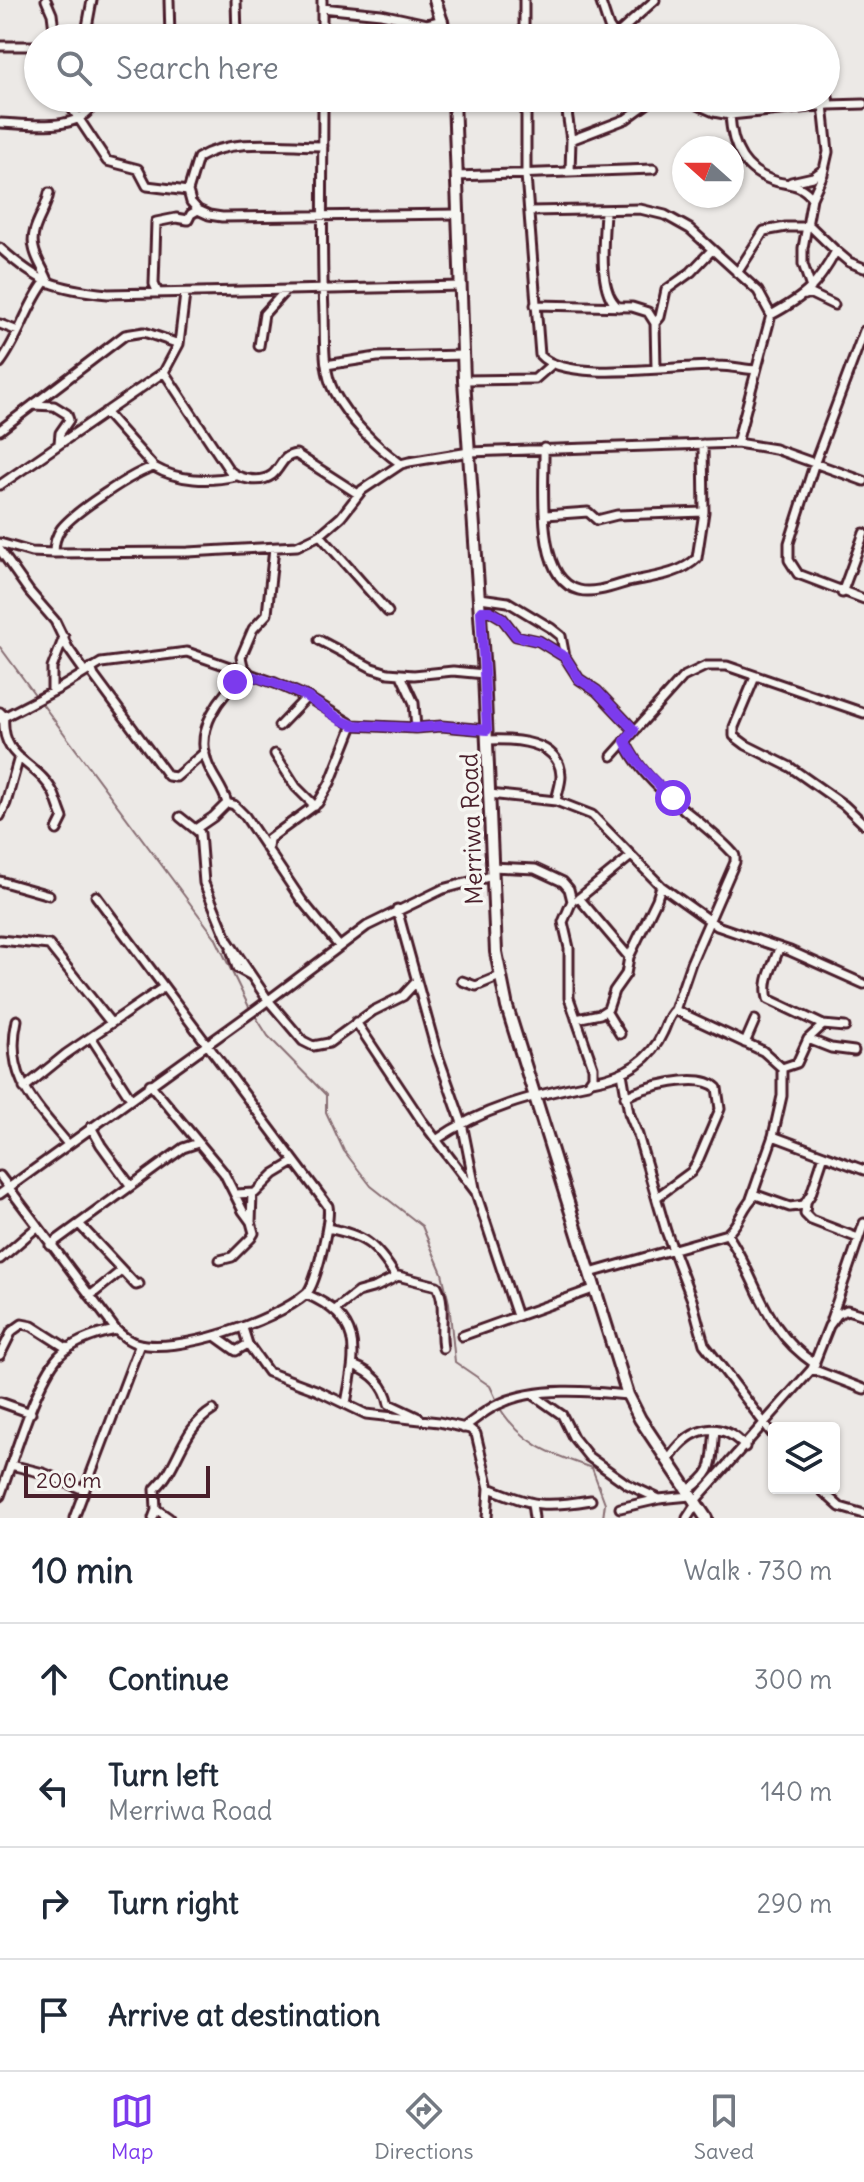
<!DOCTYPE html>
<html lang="en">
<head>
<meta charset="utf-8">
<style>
  :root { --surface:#fff; --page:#f2f2f3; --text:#1f2937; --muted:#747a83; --line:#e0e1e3; --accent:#7c3aed }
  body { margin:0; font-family:Delius,sans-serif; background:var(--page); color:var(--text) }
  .controls { position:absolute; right:24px; bottom:24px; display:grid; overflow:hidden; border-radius:8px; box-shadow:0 2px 6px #0004 }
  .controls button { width:72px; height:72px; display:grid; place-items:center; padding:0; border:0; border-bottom:2px solid var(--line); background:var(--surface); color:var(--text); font:40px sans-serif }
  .compass { position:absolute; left:672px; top:136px; width:72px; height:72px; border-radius:50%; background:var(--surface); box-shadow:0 2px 6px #0004; rotate:291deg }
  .scale { position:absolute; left:24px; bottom:20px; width:186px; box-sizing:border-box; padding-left:8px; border:4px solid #4a1f2b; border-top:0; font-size:22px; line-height:28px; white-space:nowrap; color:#4a1f2b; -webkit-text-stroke:6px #f6f6f2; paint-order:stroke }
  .stop { position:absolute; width:24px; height:24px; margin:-18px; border:6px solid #7c3aed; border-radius:50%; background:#fff }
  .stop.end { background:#7c3aed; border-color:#fff; box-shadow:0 2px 8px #0008 }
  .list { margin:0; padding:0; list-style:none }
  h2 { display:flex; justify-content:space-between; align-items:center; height:104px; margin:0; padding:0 32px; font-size:34px }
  h2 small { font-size:26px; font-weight:400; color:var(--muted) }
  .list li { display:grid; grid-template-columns:52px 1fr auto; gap:24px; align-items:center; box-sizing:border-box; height:112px; padding:0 32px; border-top:2px solid var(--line) }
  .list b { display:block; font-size:30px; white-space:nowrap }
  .list p { margin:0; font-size:26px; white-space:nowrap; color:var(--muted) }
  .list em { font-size:26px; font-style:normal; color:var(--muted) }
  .icon { flex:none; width:44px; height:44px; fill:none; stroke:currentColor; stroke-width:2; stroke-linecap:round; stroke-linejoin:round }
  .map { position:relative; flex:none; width:864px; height:1518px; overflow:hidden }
  .search { position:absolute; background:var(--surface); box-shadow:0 2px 6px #0004; left:24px; right:24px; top:24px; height:88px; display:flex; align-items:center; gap:20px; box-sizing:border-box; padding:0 28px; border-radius:44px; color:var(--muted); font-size:30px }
  .sheet { height:552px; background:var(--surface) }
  nav { display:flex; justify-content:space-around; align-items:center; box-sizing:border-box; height:112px; border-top:2px solid var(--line); background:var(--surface); font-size:22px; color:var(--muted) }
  nav a { display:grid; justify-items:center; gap:4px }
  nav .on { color:var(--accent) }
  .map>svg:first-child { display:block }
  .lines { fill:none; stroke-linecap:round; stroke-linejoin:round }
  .stream { stroke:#886e73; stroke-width:2 }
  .street-casing { stroke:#4a1f2b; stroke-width:13 }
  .secondary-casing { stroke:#4a1f2b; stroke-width:16 }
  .street { stroke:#f6f6f2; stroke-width:7 }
  .secondary { stroke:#f6f6f2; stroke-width:10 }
  .route { stroke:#7c3aed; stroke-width:10 }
  .labels { text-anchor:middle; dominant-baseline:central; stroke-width:7; stroke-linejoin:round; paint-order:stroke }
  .street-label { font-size:24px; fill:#4a1f2b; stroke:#f6f6f2 }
</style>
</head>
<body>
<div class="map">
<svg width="864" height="1518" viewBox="0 0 864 1518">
  <rect width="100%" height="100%" fill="#ece9e6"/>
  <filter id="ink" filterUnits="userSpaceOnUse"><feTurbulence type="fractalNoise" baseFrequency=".0125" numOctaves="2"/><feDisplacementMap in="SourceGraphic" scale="16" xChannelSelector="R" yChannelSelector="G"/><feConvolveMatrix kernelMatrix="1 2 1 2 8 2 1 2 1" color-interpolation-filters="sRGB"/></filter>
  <g filter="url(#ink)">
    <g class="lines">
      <path class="stream" d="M 0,647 L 36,696
        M 40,701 L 215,937 L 250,1009
        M 254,1014 L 268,1036 L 326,1095 L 326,1112 L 344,1151 L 371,1186 L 422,1226 L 442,1273 L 449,1303 L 455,1362 L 490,1386 L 497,1401
        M 499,1407 C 523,1445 551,1454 592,1468 L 605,1503 L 603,1518"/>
      <defs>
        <path id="street" d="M 46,0 L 52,14 L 55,38
          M 169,0 L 170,38
          M 236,0 L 237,38
          M 322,0 L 322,38
          M 524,0 L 524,38
          M 600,0 L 609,27 L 616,38
          M 322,8 L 381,14 L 427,24 L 443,20
          M 85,38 L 92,0
          M 613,38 L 655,0
          M 751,38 L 762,38
          M 0,46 L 38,46
          M 826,81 L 829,105
          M 65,98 L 107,161 L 138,169 L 147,186 L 188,191 L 191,202 L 198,210 L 209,215 L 222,217 L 458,214
          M 323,98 C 323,170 321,242 324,314 C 325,339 322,369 334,392 C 349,420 376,446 401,464
          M 526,98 L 526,175 L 540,355 C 565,384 679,365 718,366 C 731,366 743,369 756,370
          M 565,98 L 571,140 L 570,171
          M 682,98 L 714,112 L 730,115 L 829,105 L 864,104
          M 730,115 C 732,148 744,173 778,182 C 793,185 802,185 812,198
          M 0,123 C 29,124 85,134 96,98
          M 571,140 L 626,119 L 655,98
          M 457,176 L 653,169
          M 791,182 L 813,177 L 824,169
          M 188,191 L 198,158 C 233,137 283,146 323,146
          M 49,193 C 46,212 29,228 34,248 C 36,260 45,271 49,283
          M 530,211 L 640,209 L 665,215 L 690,229 L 758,291 L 771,315 L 737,443
          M 605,212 C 604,237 597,291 618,307
          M 808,224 L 836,251
          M 0,248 C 39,283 56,289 108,294 L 461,286
          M 737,273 L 764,231 L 786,227 L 806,227
          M 811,288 L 803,264 L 803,248 L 812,198 L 823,174 L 828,152 L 823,105
          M 158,293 L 154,284 L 156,222 L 176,218 L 188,220 L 191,214 L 198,210
          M 805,295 L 809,293 L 834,305
          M 535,305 L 632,307 L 648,312 L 655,323 L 656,368
          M 771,315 C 806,296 817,286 836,251 L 849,262 L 864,268
          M 655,323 L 660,317 L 666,290 L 691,272 L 712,250
          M 0,324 L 18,331
          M 864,331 L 815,462 L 789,543 L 789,560 L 798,574 L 864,599
          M 259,346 L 264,314 L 285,291
          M 0,363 C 19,338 26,307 45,282
          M 326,365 L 377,357 L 464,355
          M 164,372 L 229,470 C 238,479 260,484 272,475 C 282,467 281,456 296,454 L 358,494
          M 464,380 L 535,379 L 551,365
          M 33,405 L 54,406 L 67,414 L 69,420 L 60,433 L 59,443
          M 105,412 L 154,467 C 178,481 209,482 236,476
          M 0,430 L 125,335 L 144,332 L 179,344
          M 544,448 C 545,484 534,579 579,590 C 594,594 614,586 628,582 C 651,577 680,575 697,558 L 704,512 L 703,444
          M 0,485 L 164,372 L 179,344 L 185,294
          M 546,515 L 588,512 L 597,520 L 617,515 L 704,512
          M 320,535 L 388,612
          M 0,543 L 31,552 L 54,553 L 188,552 L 297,546 L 320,535 L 341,517 L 362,490 L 401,464 L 409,462 L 469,452 L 737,443 L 775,449 L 864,481
          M 0,550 L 29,591 L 55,621 L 68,648 L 85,672
          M 54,553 C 54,544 55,537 61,529 C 73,513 135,471 154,467
          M 842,593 L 864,533
          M 480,598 L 508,602 L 551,628 L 561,636 L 565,657
          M 481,611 L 490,611 L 502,618 L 516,636 L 539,641 L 565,657 L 579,679 L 597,691 L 634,730
          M 319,640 L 372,668 L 388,673 L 414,675 L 453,671 L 484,674
          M 91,668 L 94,676 L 168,776 L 176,777 L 205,752
          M 250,674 L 243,666 L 241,657 L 253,629 L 267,614 L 274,548
          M 401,675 L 414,703 L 416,728
          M 755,677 L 734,727 L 734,736 L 746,745 L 790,767 L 844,805 L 864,824
          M 52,692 L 52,668 L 64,637
          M 0,712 L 4,716 C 0,761 38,761 54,794 C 57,801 60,811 63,818 L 57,830
          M 0,719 L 60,688 L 101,663 L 187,652 L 275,683 L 307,697 L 353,725 L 416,728 L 441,726 L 487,730
          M 279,726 L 307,697
          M 488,740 C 513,739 560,740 561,776 C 561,784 557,794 556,801
          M 275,754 L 296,787 L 315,806
          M 612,756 L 683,677 L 706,666 L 727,666 L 864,713
          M 489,794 L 556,801 L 592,815 L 661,886 L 717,926 L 790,951 L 864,984
          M 227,803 L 234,805 L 245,816 L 302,901 L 339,946
          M 0,816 L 6,803 L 19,757
          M 180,817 L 200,833 L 204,883 L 228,941 L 268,1000 L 303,1041 L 313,1046 L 329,1043 L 373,1011 L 403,996 L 416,982
          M 197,828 L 213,817 L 227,803 C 223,788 212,777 207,762 C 195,728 220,695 245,674
          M 268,848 L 269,839 L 318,803 L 330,783 L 353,725
          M 0,881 L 49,895
          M 579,898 L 629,957
          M 578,899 L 631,856
          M 397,909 L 436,1050 L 462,1123 L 476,1193 L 517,1316
          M 0,940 L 49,945 L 111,1023
          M 779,948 C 774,966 763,979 768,999 L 823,1025 L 845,1027
          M 231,949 L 237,968 L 250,975
          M 462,981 L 476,986 L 500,976
          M 675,1010 L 763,1051 L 782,1068 L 782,1096 L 773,1136 L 864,1170
          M 606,1011 L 620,1034
          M 576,1019 L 600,1014 L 608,1009 L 614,991 L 626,974 L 629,957 L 657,899 L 661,886
          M 17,1020 C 4,1077 35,1104 68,1144
          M 356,1022 L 422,1121 L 475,1191
          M 91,1037 L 131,1099
          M 808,1039 L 831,1048 L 854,1051
          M 745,1043 L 755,1020
          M 782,1068 L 797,1063 L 808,1039 L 823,1025
          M 622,1073 L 629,1113 L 638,1135 L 666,1231 L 692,1300 L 704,1344 L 774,1436
          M 592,1081 C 623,1076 650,1062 663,1032 C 667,1024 668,1016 675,1010 L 691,963 L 735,862 C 735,855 736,856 731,851 C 697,815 645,788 625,741
          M 150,1084 L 224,1173 L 243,1211 L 251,1222 L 254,1233 L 251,1238 L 232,1257 L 220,1260
          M 24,1088 L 66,1054 L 164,987
          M 625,1097 C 644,1087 700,1071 717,1088 L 720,1109 L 697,1163 L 691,1172 L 657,1197
          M 91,1127 L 101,1145 L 130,1185
          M 436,1140 C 482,1108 534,1095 588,1084 L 593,1077 L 593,1067 L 569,998 L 569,948 L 563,922 L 572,901 L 569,889 L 563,882 L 535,869 L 491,867
          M 0,1176 L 116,1330 C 122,1335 128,1341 136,1343 C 176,1355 275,1321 306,1294 C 316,1286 331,1219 328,1206 L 96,896
          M 0,1194 L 258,1008 L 367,926 L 443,889 L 492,876
          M 235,1194 L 255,1193 L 274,1174 L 294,1162
          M 751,1199 L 773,1136
          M 806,1203 L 805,1214 L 811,1220 L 858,1238
          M 251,1222 L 252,1194
          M 80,1225 L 136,1285 L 139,1284
          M 327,1228 C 364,1235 376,1244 396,1277
          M 727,1234 C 742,1221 742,1206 756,1195 L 790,1207 L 804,1205 L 811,1194 L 824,1155
          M 50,1245 L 183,1148 L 198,1143
          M 0,1259 L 37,1227
          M 590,1273 L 727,1234 C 759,1281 762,1329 815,1364
          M 306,1294 C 364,1319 356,1351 346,1403
          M 90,1296 L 121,1271
          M 335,1310 L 358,1292 L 376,1287 L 398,1276 L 437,1286 C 447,1305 439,1327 443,1348
          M 831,1319 L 864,1223
          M 243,1328 L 248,1344 L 268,1372 L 316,1390 L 366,1414 L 439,1422 L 470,1429 L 476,1434 L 489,1488 L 487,1518
          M 215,1336 L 236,1351 L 248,1344
          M 462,1336 L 596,1288
          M 0,1355 L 12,1331 L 22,1324 L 32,1326 L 68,1349
          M 353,1365 C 371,1372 385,1384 389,1404 L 419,1418
          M 812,1369 L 864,1389
          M 535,1396 L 562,1415 L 573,1437 L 589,1457 L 627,1484 L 659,1499
          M 0,1402 L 31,1413
          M 463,1428 C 474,1420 487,1409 499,1404 C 536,1386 589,1391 628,1395
          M 668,1461 C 686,1431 717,1415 745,1447
          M 11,1465 L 43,1473 L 84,1490
          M 489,1488 C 535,1506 542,1508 591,1500
          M 819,1488 L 840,1507 L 864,1514
          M 687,1491 C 717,1471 711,1463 715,1430
          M 0,1496 C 13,1461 36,1381 59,1356 C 74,1341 96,1334 116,1330
          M 694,1502 L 812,1369 L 829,1326 L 838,1314 L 847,1310 L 864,1315
          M 532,1504 L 534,1518
          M 620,1508 L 659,1499 L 690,1496
          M 156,1509 L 169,1518
          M 74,1518 L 140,1344
          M 153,1518 L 156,1510 L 155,1489 C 180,1466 180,1430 213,1410
          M 687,1518 L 696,1504"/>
        <path id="secondary" d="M 435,0 L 447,38
          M 454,98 L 464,380 L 484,674 L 496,952 L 507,1007 L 628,1395 L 640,1419 L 706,1518"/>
      </defs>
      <use href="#street" class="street-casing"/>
      <use href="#secondary" class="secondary-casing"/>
      <use href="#street" class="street"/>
      <use href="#secondary" class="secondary"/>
    </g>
  </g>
  <g class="lines" filter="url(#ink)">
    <path class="route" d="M 235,682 L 245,674 L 275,683 L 307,697 L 341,720 L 353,725 L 416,728 L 441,726 L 487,730 L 481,611 L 490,611 L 502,618 L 516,636 L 539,641 L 565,657 L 579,679 L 597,691 L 634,730 L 625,741 C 635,764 655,782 673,798"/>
  </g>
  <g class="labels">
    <g class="street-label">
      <text transform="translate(471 829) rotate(-92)">Merriwa Road</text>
    </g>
  </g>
</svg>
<div class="controls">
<button><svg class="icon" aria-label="layers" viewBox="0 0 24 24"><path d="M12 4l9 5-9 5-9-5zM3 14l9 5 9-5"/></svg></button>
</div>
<svg class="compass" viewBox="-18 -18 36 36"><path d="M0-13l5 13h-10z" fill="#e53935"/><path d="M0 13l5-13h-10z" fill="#747a83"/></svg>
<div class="scale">200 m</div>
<div class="stop" style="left:673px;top:798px"></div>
<div class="stop end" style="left:235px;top:682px"></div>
<div class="search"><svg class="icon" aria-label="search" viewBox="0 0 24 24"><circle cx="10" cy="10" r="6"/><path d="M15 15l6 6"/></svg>Search here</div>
</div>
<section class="sheet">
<h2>10 min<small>Walk · 730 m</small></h2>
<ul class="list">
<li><svg class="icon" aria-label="ahead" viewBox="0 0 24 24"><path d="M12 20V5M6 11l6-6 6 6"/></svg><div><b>Continue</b></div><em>300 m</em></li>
<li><svg class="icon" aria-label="left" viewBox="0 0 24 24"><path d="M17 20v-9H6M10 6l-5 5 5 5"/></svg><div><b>Turn left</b><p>Merriwa Road</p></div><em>140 m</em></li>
<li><svg class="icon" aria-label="right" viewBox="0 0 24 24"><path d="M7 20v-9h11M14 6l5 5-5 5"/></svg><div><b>Turn right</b></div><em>290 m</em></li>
<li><svg class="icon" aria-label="arrive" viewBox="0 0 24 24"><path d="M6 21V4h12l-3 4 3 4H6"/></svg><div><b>Arrive at destination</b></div></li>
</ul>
</section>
<nav>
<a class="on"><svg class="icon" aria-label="map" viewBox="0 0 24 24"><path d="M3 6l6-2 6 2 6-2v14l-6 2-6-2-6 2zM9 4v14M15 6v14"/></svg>Map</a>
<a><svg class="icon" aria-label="directions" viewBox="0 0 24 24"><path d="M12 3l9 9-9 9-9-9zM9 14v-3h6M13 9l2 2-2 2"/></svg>Directions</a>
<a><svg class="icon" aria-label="saved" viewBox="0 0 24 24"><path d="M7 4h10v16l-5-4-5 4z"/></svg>Saved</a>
</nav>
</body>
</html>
